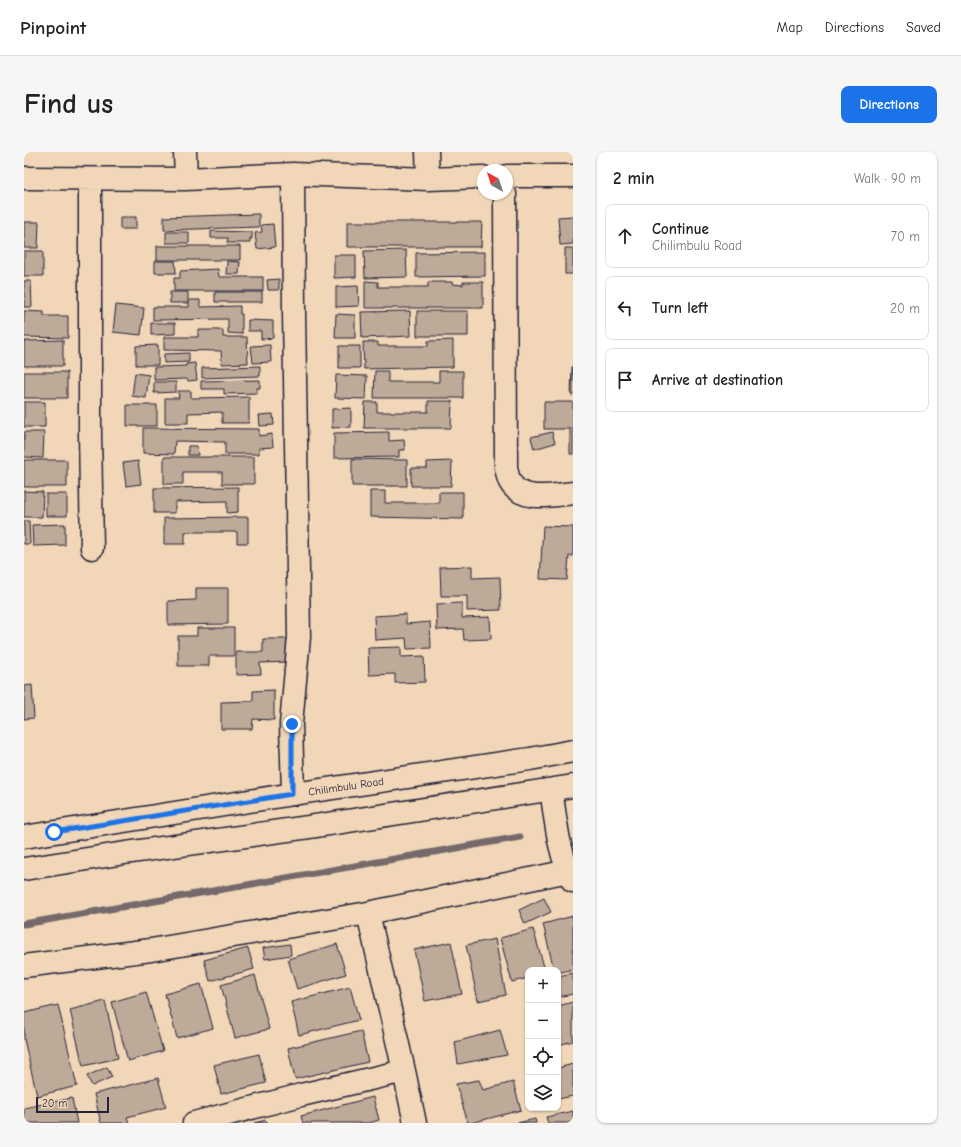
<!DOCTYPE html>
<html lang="en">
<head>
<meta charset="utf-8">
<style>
  :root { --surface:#fff; --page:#f6f6f6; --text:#222; --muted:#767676; --line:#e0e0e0; --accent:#1a73e8 }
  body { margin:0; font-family:"Comic Neue",sans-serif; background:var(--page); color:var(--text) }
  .controls { position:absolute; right:12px; bottom:12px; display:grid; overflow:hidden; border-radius:8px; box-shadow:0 1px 3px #0004 }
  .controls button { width:36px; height:36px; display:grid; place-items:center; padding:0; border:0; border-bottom:1px solid var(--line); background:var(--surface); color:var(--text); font:20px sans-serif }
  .compass { position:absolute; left:453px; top:12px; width:36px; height:36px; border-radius:50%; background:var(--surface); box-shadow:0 1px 3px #0004; rotate:321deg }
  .scale { position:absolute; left:12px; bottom:10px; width:73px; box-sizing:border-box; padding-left:4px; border:2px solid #22223b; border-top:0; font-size:11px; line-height:14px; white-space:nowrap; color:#22223b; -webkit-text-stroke:3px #f1d7b8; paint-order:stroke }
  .stop { position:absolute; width:12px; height:12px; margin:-9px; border:3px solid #1a73e8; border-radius:50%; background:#fff }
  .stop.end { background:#1a73e8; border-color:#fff; box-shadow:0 1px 4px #0008 }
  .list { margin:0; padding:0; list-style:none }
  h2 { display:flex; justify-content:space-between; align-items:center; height:52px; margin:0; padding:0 16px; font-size:17px }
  h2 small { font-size:13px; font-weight:400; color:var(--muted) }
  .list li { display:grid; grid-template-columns:26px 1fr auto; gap:12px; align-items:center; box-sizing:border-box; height:64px; margin:0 8px 8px; padding:0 8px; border:1px solid var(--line); border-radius:8px }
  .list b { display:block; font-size:15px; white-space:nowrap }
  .list p { margin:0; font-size:13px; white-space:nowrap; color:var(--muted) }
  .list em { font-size:13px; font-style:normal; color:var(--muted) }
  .icon { flex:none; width:22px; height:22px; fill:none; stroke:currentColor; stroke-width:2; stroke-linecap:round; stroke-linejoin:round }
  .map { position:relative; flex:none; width:549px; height:971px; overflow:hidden; border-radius:8px }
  header { display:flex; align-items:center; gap:24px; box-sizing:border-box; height:56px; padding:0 20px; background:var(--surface); border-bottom:1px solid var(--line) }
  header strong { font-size:19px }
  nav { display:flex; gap:22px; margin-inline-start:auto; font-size:14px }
  .intro { display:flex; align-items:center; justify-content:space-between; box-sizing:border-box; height:96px; padding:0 24px }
  h1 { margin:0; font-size:28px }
  .button { padding:10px 18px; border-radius:8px; background:var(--accent); color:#fff; font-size:14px; font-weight:700 }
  main { display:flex; gap:24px; padding:0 24px }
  aside { flex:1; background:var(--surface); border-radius:8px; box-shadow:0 1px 3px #0004 }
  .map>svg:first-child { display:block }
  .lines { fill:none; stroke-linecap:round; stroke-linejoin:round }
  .stream { stroke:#74696c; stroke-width:7 }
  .building { fill:#beaa99; stroke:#22223b }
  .street-casing { stroke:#22223b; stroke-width:25 }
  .secondary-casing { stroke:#22223b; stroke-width:25 }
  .street { stroke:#f1d7b8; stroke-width:22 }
  .secondary { stroke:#f1d7b8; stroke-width:22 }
  .route { stroke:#1a73e8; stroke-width:5 }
  .labels { text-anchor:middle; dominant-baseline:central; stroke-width:3.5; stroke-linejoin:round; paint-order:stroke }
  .street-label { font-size:11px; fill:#22223b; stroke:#f1d7b8 }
</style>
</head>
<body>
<header>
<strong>Pinpoint</strong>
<nav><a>Map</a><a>Directions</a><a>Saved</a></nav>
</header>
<div class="intro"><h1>Find us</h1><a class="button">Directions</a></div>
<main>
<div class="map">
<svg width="549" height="971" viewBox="0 0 549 971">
  <rect width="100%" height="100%" fill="#f1d7b8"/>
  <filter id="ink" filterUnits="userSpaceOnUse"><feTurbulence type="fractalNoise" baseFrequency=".025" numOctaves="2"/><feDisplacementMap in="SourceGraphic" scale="8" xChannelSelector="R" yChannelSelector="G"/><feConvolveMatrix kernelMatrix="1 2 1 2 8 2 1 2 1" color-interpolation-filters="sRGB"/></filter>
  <g filter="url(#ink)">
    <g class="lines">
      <path class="stream" d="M 0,772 L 496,685"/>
    </g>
    <path class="building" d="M 235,62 L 235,75 L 140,78 L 140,65 Z
      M 549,64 L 549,92 L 536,93 L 534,65 Z
      M 96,65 L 112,65 L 112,77 L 96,77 Z
      M 0,70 L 15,70 L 14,96 L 0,96 Z
      M 323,70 L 458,70 L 457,95 L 323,95 Z
      M 249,72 L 251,95 L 233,97 L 231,81 L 238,80 L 237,73 Z
      M 187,79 L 228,80 L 228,87 L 226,86 L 226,91 L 203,91 L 204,86 L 187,86 Z
      M 142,80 L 165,80 L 165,91 L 142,91 Z
      M 133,94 L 216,94 L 216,108 L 133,108 Z
      M 541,96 L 549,96 L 549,122 L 541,122 Z
      M 382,98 L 383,125 L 341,126 L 340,99 Z
      M 0,99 L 19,99 L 19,124 L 0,124 Z
      M 461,100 L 461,124 L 392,125 L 392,101 Z
      M 310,103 L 332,103 L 332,125 L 310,126 Z
      M 131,109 L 151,109 L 152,121 L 131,121 Z
      M 203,109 L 216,110 L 215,122 L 202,122 Z
      M 194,117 L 195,125 L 239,125 L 239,139 L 150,139 L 150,126 L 156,126 L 156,119 Z
      M 255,127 L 255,138 L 244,138 L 243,128 Z
      M 0,129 L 7,129 L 8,155 L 0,155 Z
      M 341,129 L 354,130 L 354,135 L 404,135 L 404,130 L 428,130 L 428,132 L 439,133 L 439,130 L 459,130 L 459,156 L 341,156 Z
      M 334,134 L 335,154 L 312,155 L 312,135 Z
      M 146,140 L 164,140 L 164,151 L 146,151 Z
      M 191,140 L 238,140 L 238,150 L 191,150 Z
      M 165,148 L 176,148 L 176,155 L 216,154 L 216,162 L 218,162 L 218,182 L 204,181 L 204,167 L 129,168 L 129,155 L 165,155 Z
      M 92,153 L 120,156 L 117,183 L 89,180 Z
      M 0,159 L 20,160 L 20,164 L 44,164 L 44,186 L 0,185 Z
      M 386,159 L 387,184 L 338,186 L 337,160 Z
      M 393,159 L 444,159 L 444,184 L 393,184 Z
      M 312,162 L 331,163 L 331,186 L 311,186 Z
      M 224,168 L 249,169 L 249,186 L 237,187 L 237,179 L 224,179 Z
      M 127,171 L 151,171 L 151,182 L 127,183 Z
      M 174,178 L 199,178 L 199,185 L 223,185 L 224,211 L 198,212 L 197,199 L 140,198 L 140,185 L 174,185 Z
      M 39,188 L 39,214 L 0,214 L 0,189 Z
      M 429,188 L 429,215 L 340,217 L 339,190 L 354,190 L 354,194 L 404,194 L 404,189 Z
      M 134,193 L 134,213 L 112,213 L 112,194 Z
      M 246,193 L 247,210 L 229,211 L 227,194 Z
      M 315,194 L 336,194 L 336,216 L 315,216 Z
      M 165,201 L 165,210 L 140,211 L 140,202 Z
      M 171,211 L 173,228 L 164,229 L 163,227 L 130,228 L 130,215 L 162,214 L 162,212 Z
      M 236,214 L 236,224 L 178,226 L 178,216 Z
      M 548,215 L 549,215 L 549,243 L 547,243 Z
      M 351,219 L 364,219 L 364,230 L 415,230 L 415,219 L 439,219 L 439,246 L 350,246 Z
      M 0,220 L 43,220 L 43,246 L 0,246 Z
      M 111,221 L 125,223 L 122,246 L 108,244 Z
      M 312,223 L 343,224 L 342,247 L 311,246 Z
      M 236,228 L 236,236 L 233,236 L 233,241 L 200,242 L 200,237 L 177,237 L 177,229 Z
      M 130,230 L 152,230 L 152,240 L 130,241 Z
      M 154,239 L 167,239 L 167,246 L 225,245 L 225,271 L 198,271 L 198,260 L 164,261 L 164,271 L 141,271 L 141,246 L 155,246 Z
      M 404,249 L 428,249 L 427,276 L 340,276 L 341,250 L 353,250 L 353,260 L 404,260 Z
      M 0,250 L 21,250 L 21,275 L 0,275 Z
      M 520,250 L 549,250 L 549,302 L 546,302 L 546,277 L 520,277 Z
      M 103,253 L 133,253 L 133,274 L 103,274 Z
      M 327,256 L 327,275 L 308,276 L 308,257 Z
      M 249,262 L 250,273 L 236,274 L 235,263 Z
      M 119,276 L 235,277 L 235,284 L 248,282 L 249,295 L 235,296 L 235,302 L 201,302 L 201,290 L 151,289 L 150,302 L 119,301 Z
      M 0,280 L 20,280 L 19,306 L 0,305 Z
      M 365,280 L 365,289 L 380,288 L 381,298 L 375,298 L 375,305 L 310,306 L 310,281 Z
      M 528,280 L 531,291 L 510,297 L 507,285 Z
      M 164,294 L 173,294 L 174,303 L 164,303 Z
      M 140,305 L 230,305 L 230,332 L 198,332 L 198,320 L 159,320 L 159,332 L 140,332 Z
      M 328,307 L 383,308 L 383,334 L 328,334 Z
      M 0,308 L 43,308 L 43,335 L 0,335 Z
      M 114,309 L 117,332 L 102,334 L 99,311 Z
      M 428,309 L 427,334 L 387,334 L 387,316 L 403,316 L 403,310 Z
      M 214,335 L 214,360 L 203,361 L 203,349 L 151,350 L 151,361 L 130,361 L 130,336 Z
      M 0,339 L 19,340 L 18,365 L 0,365 Z
      M 346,339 L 361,339 L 361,351 L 415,351 L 415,340 L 439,340 L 439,367 L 346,365 Z
      M 22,342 L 43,342 L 43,364 L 22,364 Z
      M 224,365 L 224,391 L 213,391 L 213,380 L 161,380 L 161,392 L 140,392 L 140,366 Z
      M 0,369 L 5,369 L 6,392 L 0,392 Z
      M 41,372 L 41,393 L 9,394 L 8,373 Z
      M 519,374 L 549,375 L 549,404 L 545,404 L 543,428 L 516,427 Z
      M 448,414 L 448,426 L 476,425 L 477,458 L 443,459 L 443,444 L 417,444 L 416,415 Z
      M 172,436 L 204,436 L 204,472 L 144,473 L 144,449 L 172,448 Z
      M 438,451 L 438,466 L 466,465 L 467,487 L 440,488 L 439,477 L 413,478 L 412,452 Z
      M 382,462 L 382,472 L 406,470 L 407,496 L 383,497 L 382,486 L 351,488 L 350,464 Z
      M 173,476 L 210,476 L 210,504 L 185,504 L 185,514 L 154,514 L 154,484 L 173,484 Z
      M 239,487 L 265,487 L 266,510 L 236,511 L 237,522 L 212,523 L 212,500 L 239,500 Z
      M 377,495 L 377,505 L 400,504 L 401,530 L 371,531 L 371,522 L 345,523 L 344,496 Z
      M 8,533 L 10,566 L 0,567 L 0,534 Z
      M 250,538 L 250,568 L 229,567 L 228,577 L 197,577 L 197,550 L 229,549 L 229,539 Z
      M 520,746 L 527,760 L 501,772 L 495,758 Z
      M 549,764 L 549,817 L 534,821 L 534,818 L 530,818 L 519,772 Z
      M 509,777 L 521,818 L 504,818 L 504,826 L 488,830 L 476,786 Z
      M 471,787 L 482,843 L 454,849 L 442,793 Z
      M 427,790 L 438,842 L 401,849 L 390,798 Z
      M 266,792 L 267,803 L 241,807 L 239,796 Z
      M 313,792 L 322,822 L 273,837 L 264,807 Z
      M 224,796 L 230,817 L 186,829 L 180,808 Z
      M 549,821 L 549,842 L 534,845 L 534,824 Z
      M 231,823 L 245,877 L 211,886 L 197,833 Z
      M 177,832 L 189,876 L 153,886 L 141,842 Z
      M 326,835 L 335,868 L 275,883 L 267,850 Z
      M 122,840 L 139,899 L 104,909 L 88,850 Z
      M 81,849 L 94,906 L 59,914 L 46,858 Z
      M 549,850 L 549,889 L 534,893 L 534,854 Z
      M 34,853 L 53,934 L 13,944 L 0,887 L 0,861 Z
      M 476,878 L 483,903 L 434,912 L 431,890 Z
      M 337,879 L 344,910 L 271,927 L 264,896 Z
      M 235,902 L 242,931 L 197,942 L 190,913 Z
      M 549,912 L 549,944 L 534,947 L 534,916 Z
      M 83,915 L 88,925 L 68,934 L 63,924 Z
      M 134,926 L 142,955 L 103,965 L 105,971 L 77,971 L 70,942 Z
      M 455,928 L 459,938 L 489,930 L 497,958 L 447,971 L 444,971 L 432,932 Z
      M 349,945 L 355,968 L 345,971 L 279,971 L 277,964 Z
      M 48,946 L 53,971 L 0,971 L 0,956 Z
      M 549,959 L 549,971 L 524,971 L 522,965 Z
      M 511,967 L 512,971 L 493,971 Z
      M 242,968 L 243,971 L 230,971 Z"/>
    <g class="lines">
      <defs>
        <path id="street" d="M 161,0 L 162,27
          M 403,0 L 404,27
          M 483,24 L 549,24
          M 0,26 L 162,27 L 269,22 L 404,27 L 459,25
          M 66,27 L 66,282 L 68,396
          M 481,42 L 482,315 C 483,320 484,326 486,330 C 498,351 529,343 549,341
          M 527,638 C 532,668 534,701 549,729
          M 269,642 L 267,572 L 275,485 L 270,160 L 269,22
          M 344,761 L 380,919 L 391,971
          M 0,814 L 127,798 L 344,761 L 549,718
          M 170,971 L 277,943 L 380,919"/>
        <g id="secondary">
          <path id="s1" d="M 0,685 L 269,642 L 506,607 L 549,599"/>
          <path d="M 0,717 L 101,701 L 285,675 L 549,634"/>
        </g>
      </defs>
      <use href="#street" class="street-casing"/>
      <use href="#secondary" class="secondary-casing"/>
      <use href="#street" class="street"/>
      <use href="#secondary" class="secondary"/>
    </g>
  </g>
  <g class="lines" filter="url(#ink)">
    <path class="route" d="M 30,680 L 268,642 L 268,572"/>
  </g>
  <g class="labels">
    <g class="street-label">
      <text stroke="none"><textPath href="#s1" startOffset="326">Chilimbulu Road</textPath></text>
    </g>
  </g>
</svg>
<div class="controls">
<button>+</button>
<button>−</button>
<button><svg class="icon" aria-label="locate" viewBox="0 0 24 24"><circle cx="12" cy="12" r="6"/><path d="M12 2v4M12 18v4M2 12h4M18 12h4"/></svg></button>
<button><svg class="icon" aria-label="layers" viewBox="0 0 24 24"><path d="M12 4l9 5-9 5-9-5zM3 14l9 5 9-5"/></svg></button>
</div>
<svg class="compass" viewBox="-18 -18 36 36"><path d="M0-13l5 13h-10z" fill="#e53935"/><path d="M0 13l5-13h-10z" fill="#767676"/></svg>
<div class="scale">20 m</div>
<div class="stop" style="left:30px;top:680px"></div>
<div class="stop end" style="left:268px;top:572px"></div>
</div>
<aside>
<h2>2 min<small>Walk · 90 m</small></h2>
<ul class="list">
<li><svg class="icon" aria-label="ahead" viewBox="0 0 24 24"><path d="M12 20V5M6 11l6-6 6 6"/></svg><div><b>Continue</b><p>Chilimbulu Road</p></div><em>70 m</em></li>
<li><svg class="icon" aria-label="left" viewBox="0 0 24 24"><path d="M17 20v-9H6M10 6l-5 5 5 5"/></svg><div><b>Turn left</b></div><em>20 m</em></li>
<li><svg class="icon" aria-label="arrive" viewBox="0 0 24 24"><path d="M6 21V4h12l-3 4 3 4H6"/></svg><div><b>Arrive at destination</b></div></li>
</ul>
</aside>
</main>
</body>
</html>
